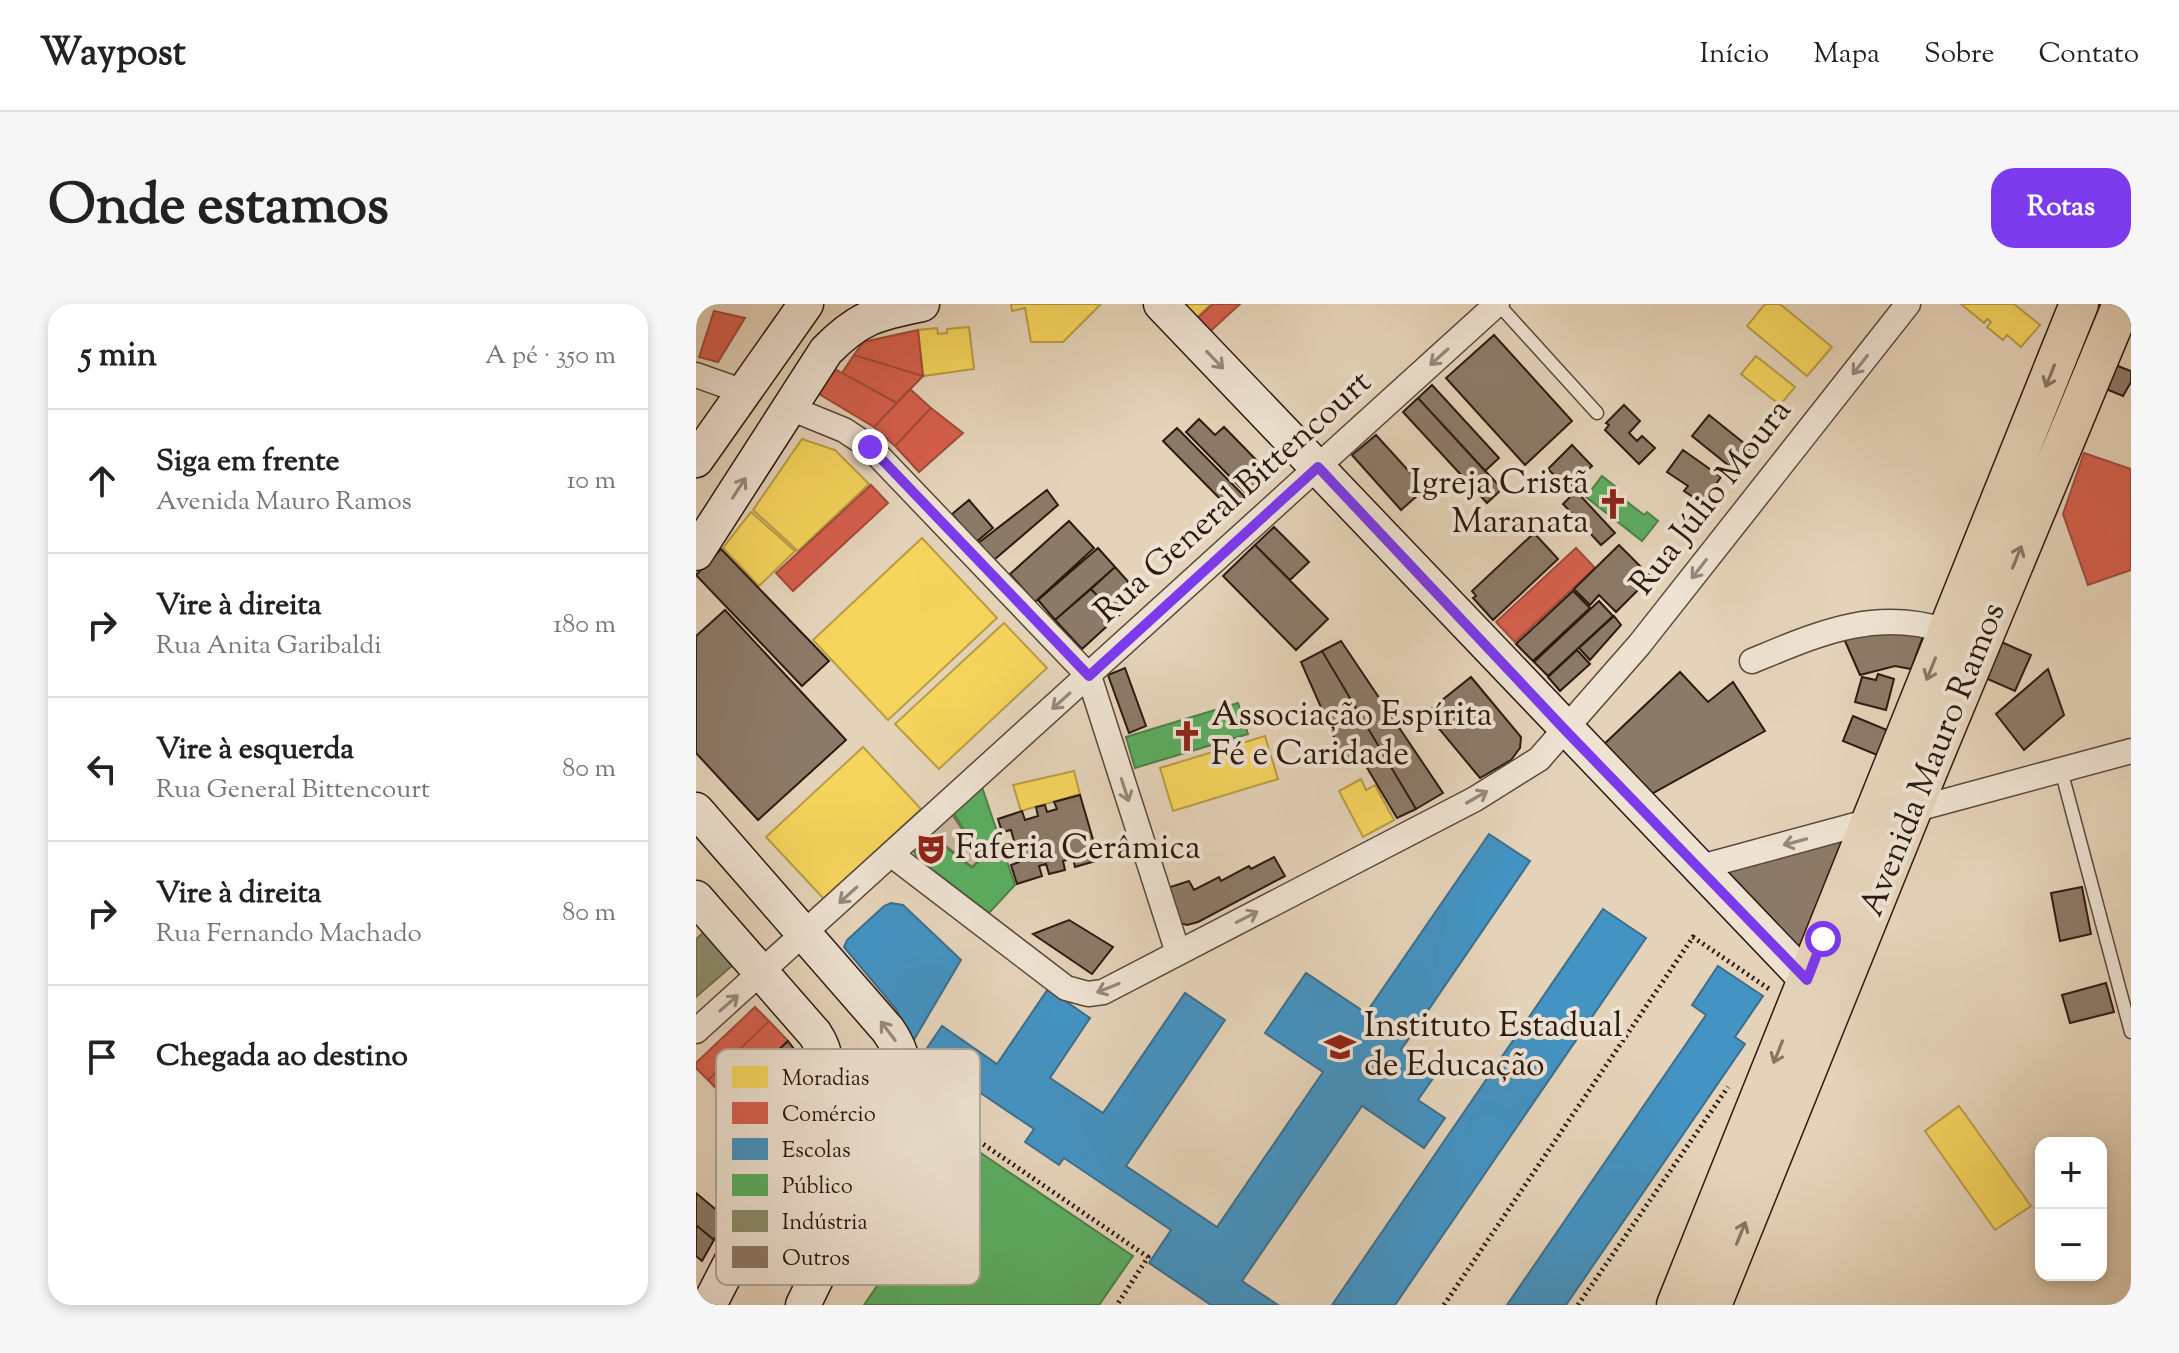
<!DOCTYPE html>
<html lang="pt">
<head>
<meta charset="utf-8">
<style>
  :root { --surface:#fff; --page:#f6f6f6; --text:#222; --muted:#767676; --line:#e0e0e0; --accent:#7c3aed }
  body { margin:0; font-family:"Sorts Mill Goudy",serif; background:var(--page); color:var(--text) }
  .controls { position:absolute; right:24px; bottom:24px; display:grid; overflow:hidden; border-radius:16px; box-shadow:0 4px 12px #0003 }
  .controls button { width:72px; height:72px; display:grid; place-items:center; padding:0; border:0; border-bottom:2px solid var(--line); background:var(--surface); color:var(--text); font:40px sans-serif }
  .stop { position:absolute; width:24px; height:24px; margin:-18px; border:6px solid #7c3aed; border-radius:50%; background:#fff }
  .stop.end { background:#7c3aed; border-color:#fff; box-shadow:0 2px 8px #0008 }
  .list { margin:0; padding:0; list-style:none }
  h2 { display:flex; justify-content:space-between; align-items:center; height:104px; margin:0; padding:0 32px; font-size:34px }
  h2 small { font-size:26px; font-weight:400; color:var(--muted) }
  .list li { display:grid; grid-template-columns:52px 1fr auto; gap:24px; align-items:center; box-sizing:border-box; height:144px; padding:0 32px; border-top:2px solid var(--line) }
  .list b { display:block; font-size:30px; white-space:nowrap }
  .list p { margin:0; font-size:26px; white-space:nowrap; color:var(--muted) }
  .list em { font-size:26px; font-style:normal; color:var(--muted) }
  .icon { flex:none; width:44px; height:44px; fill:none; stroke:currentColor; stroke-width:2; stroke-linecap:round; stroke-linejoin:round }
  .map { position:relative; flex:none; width:1435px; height:1001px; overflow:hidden; border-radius:24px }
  header { display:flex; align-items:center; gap:48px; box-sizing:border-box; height:112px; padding:0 40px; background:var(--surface); border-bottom:2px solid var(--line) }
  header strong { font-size:38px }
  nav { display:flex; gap:44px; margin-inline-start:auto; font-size:28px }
  .intro { display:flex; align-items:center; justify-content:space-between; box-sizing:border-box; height:192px; padding:0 48px }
  h1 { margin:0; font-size:56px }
  .button { padding:20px 36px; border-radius:24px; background:var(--accent); color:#fff; font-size:28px; font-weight:700 }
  main { display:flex; gap:48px; padding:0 48px }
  aside { flex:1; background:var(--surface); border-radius:24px; box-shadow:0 4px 12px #0003 }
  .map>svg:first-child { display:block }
  .green { fill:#c6b49c; stroke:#796756; stroke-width:2 }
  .homes { fill:#f6d55c; stroke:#b99d45; stroke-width:2 }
  .shops { fill:#d6604d; stroke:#a34b3b; stroke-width:2 }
  .schools { fill:#4393c3; stroke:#3c6f8d; stroke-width:2 }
  .public { fill:#5aae61; stroke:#4c8249; stroke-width:2 }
  .industry { fill:#8c8c6e; stroke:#6f6a52; stroke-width:2 }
  .building { fill:#8c7a68; stroke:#2c1a10; stroke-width:2 }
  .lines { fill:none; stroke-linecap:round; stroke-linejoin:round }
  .lane-casing { stroke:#5a483a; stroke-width:15 }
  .street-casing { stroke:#5a483a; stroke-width:27 }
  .secondary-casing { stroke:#2c1a10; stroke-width:37 }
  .primary-casing { stroke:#2c1a10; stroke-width:41 }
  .path { stroke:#2c1a10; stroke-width:5; stroke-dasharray:2 4; stroke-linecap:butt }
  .lane { stroke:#eee2d2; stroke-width:12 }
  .street { stroke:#eee2d2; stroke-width:24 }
  .secondary { stroke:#eee2d2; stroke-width:34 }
  .primary { stroke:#e5d3b9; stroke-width:38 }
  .oneway { stroke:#97887b }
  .oneway2 { stroke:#887664 }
  .route { stroke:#7c3aed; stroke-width:10 }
  .labels { text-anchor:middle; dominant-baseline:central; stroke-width:8; stroke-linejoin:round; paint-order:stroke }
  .poi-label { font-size:34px; fill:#2c1a10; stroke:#eee2d2; text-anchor:start }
  .street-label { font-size:34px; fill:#2c1a10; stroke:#eee2d2 }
  .key { fill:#eee2d2; stroke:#b4a698; stroke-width:2 }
  .key-label { font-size:22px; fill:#2c1a10 }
</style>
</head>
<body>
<header>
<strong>Waypost</strong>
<nav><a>Início</a><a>Mapa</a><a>Sobre</a><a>Contato</a></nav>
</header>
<div class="intro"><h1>Onde estamos</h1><a class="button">Rotas</a></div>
<main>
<aside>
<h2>5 min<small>A pé · 350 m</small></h2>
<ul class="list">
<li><svg class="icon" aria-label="ahead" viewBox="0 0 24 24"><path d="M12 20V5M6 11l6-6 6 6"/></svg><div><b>Siga em frente</b><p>Avenida Mauro Ramos</p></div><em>10 m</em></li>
<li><svg class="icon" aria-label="right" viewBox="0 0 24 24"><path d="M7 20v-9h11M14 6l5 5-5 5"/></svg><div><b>Vire à direita</b><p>Rua Anita Garibaldi</p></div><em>180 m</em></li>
<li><svg class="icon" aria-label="left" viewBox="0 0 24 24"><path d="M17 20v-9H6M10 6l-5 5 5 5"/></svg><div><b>Vire à esquerda</b><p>Rua General Bittencourt</p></div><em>80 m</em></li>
<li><svg class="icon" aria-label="right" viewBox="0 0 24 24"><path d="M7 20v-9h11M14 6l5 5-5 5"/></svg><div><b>Vire à direita</b><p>Rua Fernando Machado</p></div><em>80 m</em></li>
<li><svg class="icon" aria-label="arrive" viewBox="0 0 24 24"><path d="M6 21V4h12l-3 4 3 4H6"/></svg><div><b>Chegada ao destino</b></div></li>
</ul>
</aside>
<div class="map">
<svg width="1435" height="1001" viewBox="0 0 1435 1001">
  <rect width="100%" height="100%" fill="#e5d3b9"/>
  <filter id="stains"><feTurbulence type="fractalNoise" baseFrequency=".0025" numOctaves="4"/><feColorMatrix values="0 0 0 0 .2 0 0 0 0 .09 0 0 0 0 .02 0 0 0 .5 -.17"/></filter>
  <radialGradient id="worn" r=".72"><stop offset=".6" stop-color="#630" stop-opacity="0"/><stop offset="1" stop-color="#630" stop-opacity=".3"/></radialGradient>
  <path class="green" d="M 256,510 L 285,554 L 276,563 L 235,530 Z"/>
  <path class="homes" d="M 315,0 L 405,0 L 367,38 L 335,38 L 329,4 L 316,7 Z
    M 478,0 L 515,0 L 494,20 Z
    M 1069,0 L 1084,0 L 1136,43 L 1111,72 L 1051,22 Z
    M 1265,0 L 1318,0 L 1344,21 L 1325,43 L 1311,31 L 1307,36 L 1291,23 L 1295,18 L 1291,15 L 1288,19 Z
    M 273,23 L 278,65 L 227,72 L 222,26 L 241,24 L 242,30 L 251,29 L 251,25 Z
    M 1060,52 L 1099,83 L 1084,101 L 1045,70 Z
    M 106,135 L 139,146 L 173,180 L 102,247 L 57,206 Z
    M 55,208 L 99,247 L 63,282 L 27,244 Z
    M 226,234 L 301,314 L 192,416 L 117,336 Z
    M 308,319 L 351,364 L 243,465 L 199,420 Z
    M 569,432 L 582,475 L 477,507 L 464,464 Z
    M 167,443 L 225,505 L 128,595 L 70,533 Z
    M 378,467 L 384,490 L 325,507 L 317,481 Z
    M 665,475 L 670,486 L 679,481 L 698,516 L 667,533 L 643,487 Z
    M 1263,802 L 1335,902 L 1299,926 L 1229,827 Z"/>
  <path class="shops" d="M 517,0 L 544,0 L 507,34 L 495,20 Z
    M 18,7 L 49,14 L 22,58 L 3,53 Z
    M 222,26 L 227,72 L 158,51 L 167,38 Z
    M 158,51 L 227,72 L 201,99 L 146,69 Z
    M 139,65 L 146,69 L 201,99 L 178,123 L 123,90 Z
    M 214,85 L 235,104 L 199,142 L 178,123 Z
    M 235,104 L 267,129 L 223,168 L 199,142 Z
    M 1388,149 L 1435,165 L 1435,266 L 1392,281 L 1367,210 Z
    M 175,181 L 192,199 L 97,287 L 80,269 Z
    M 880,244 L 899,264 L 819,338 L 800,318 Z
    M 59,703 L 73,717 L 12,776 L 0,764 L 0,759 Z
    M 73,717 L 92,737 L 30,795 L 12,776 Z"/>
  <path class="schools" d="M 793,530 L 834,557 L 705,746 L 740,770 L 722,796 L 749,814 L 728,844 L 666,802 L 546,977 L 582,1001 L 515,1001 L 453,959 L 475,926 L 368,854 L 363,861 L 329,838 L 338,825 L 227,750 L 246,722 L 301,760 L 352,685 L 394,714 L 354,774 L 407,809 L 489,689 L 529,716 L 430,862 L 521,923 L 627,768 L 569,729 L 610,669 L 670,709 Z
    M 195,599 L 207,601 L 265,656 L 216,739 L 200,705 L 148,643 L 151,636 L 188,602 Z
    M 907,605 L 950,634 L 699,1001 L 636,1001 Z
    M 1022,662 L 1067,692 L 1039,733 L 1049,740 L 870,1001 L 811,1001 L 1010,711 L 996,701 Z"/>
  <path class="public" d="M 906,172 L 920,183 L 917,187 L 948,211 L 951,208 L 962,217 L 946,237 L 890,193 Z
    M 542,399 L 552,430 L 439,464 L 430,433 Z
    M 286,483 L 319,581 L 293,609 L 221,554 L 218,547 L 233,530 L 276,564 L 286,554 L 257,508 Z
    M 276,843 L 437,952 L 403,1001 L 168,1001 Z"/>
  <path class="industry" d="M 8,628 L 37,661 L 0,693 L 0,635 Z"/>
  <path class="building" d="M 798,31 L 876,117 L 829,161 L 750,74 Z
    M 1409,57 L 1435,67 L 1435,78 L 1427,92 L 1400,81 Z
    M 736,81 L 803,154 L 789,167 L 722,94 Z
    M 722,94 L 806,185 L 791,199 L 707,108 Z
    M 928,101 L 944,117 L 933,129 L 941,137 L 946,132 L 959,144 L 943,160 L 909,126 L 913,121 L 910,119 Z
    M 1013,111 L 1054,144 L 1037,165 L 996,132 Z
    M 503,115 L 519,131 L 528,123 L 572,168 L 550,189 L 490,128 Z
    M 481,124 L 549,193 L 535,206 L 467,137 Z
    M 680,131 L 729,185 L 705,206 L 656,151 Z
    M 876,141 L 896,162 L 872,185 L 852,165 Z
    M 987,146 L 1025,173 L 1006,199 L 988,187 L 992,182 L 971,168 Z
    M 351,186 L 362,201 L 298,256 L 281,240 Z
    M 880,187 L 919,229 L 905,241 L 867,200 Z
    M 273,196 L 297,224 L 280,238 L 256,210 Z
    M 373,217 L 398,244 L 339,298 L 314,270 Z
    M 578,223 L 613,258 L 594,276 L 559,241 Z
    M 838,229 L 862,255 L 797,316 L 777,294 L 780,292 L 776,287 Z
    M 559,241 L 632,315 L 600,346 L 527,272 Z
    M 923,241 L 955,273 L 920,308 L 903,291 L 894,301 L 878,285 Z
    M 402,244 L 419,263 L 359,316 L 342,296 Z
    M 25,245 L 133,357 L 106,382 L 0,271 Z
    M 419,263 L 445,292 L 421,313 L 395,285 Z
    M 395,285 L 421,313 L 386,345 L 359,316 Z
    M 877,287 L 894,304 L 837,357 L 820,340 Z
    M 903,297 L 917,312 L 852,372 L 838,358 Z
    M 29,306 L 150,436 L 62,516 L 0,449 L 0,332 Z
    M 918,312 L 925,321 L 894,356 L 883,344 Z
    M 1230,324 L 1215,365 L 1199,362 L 1164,371 L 1145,328 Z
    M 645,337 L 747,489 L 720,505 L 626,347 Z
    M 1303,337 L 1335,351 L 1319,387 L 1287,373 Z
    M 881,346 L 894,360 L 864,387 L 852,373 Z
    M 626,347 L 720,505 L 701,514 L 664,452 L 650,460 L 605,358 Z
    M 429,364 L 450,422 L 433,429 L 412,371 Z
    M 1352,365 L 1368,411 L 1328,446 L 1300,410 Z
    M 984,368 L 1012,398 L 1037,378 L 1069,427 L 950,493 L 904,444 Z
    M 1182,370 L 1198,375 L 1190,406 L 1159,398 L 1166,373 L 1180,376 Z
    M 775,373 L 825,433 L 824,444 L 815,456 L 784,474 L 730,409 Z
    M 1157,412 L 1191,426 L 1181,451 L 1147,437 Z
    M 384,491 L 403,556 L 379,563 L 377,554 L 367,557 L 369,566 L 353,570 L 350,560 L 343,562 L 346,572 L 321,580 L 315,561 L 323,558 L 321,551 L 313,554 L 311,547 L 320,544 L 315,526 L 306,528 L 302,515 L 326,507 L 329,516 L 342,512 L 340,503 L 349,501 L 351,508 L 361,505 L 358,498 Z
    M 1159,530 L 1116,637 L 1104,642 L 1092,639 L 1022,568 Z
    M 578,553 L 589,572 L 502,618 L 491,621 L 484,619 L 468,585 L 493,577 L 498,586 L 523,573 L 525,577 L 553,562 L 555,565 Z
    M 1386,583 L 1395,630 L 1364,637 L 1355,589 Z
    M 373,616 L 417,643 L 396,670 L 337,630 Z
    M 1410,679 L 1418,708 L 1374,719 L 1366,691 Z
    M 92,737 L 101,749 L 105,764 L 102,779 L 92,791 L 60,767 Z
    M 0,889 L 30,914 L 18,936 L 0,921 Z
    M 0,921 L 18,936 L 6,957 L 0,952 Z"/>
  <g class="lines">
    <defs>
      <path id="lane" d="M 802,0 L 901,109
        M 1365,466 L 1435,728"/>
      <path id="street" d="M 0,71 L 48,88
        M 94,104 L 148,126 L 174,143 L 393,372 L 482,649
        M 1056,357 C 1124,329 1178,304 1251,327
        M 1217,506 L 1435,447
        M 196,551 L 370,684 L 392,690 L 407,688 L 779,495 L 843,455 L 943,341 L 1212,0
        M 1001,564 L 1174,517
        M 0,727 L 801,0"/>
      <path id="secondary" d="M 465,0 L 1111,676
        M 0,156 L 110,0
        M 0,249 L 130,47 C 163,13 181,9 226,0
        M 0,506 L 192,726 C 208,749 213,772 206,800 L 107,1001
        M 0,594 L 119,730 C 132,750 131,763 124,785 L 13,1001"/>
      <path id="primary" d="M 980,1001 L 1383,0
        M 1016,1001 L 1230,472 L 1426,0"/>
    </defs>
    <use href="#lane" class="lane-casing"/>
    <use href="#street" class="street-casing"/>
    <use href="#secondary" class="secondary-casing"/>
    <use href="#primary" class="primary-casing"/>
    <path class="path" d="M 217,842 L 265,825 L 452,953 L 421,1001
      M 748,1001 L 997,633 L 1076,687
      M 882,1001 L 1032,783"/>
    <use href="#lane" class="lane"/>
    <use href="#street" class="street"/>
    <use href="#secondary" class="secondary"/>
    <use href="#primary" class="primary"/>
  </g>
  <defs><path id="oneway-shaft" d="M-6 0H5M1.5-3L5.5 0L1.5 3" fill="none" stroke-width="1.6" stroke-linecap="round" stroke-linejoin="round" transform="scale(2)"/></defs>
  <g class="oneway">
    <use href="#oneway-shaft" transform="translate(743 53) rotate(138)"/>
    <use href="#oneway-shaft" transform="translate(519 56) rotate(46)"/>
    <use href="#oneway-shaft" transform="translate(1164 61) rotate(128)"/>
    <use href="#oneway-shaft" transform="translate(43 184) rotate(-57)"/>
    <use href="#oneway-shaft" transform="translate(1003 265) rotate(128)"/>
    <use href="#oneway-shaft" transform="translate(365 397) rotate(138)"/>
    <use href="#oneway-shaft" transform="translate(429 486) rotate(72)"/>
    <use href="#oneway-shaft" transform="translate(781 493) rotate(-30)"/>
    <use href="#oneway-shaft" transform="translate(1099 538) rotate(165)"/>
    <use href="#oneway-shaft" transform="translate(152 591) rotate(138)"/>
    <use href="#oneway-shaft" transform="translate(551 613) rotate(-27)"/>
    <use href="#oneway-shaft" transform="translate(412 684) rotate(158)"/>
    <use href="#oneway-shaft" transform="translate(33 699) rotate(-41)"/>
    <use href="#oneway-shaft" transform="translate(192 727) rotate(-127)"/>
  </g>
  <g class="oneway2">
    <use href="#oneway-shaft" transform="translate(1354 72) rotate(112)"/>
    <use href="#oneway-shaft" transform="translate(1321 253) rotate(-68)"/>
    <use href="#oneway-shaft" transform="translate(1235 365) rotate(112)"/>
    <use href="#oneway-shaft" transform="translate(1082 748) rotate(112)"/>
    <use href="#oneway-shaft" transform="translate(1045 929) rotate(-68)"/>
  </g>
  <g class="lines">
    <path class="route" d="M 174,143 L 393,372 L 622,163 L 870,427 L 1111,676 L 1127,635"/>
  </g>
  <defs>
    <symbol id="church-bare" viewBox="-9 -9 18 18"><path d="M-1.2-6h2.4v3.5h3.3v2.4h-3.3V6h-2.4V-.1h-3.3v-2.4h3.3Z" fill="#8f2418" stroke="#eee2d2" stroke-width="2.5" paint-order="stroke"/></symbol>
    <symbol id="theatre-bare" viewBox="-9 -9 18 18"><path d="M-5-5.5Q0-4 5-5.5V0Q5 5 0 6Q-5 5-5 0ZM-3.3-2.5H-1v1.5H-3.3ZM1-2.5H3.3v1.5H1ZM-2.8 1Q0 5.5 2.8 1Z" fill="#8f2418" stroke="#eee2d2" stroke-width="2.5" paint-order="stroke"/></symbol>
    <symbol id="school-bare" viewBox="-9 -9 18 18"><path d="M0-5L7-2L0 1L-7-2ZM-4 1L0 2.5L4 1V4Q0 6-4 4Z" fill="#8f2418" stroke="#eee2d2" stroke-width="2.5" paint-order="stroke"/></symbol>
  </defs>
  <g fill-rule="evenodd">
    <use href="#church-bare" x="895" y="178" width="44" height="44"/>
    <use href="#church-bare" x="469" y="410" width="44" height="44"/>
    <use href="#theatre-bare" x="213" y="523" width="44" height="44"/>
    <use href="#school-bare" x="622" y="721" width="44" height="44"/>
  </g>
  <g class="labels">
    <g class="poi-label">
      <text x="893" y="180" text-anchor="end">Igreja Cristã<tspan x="893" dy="39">Maranata</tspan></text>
      <text x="515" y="412">Associação Espírita<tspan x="515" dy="39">Fé e Caridade</tspan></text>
      <text x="259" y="545">Faferia Cerâmica</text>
      <text x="668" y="723">Instituto Estadual<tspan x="668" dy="39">de Educação</tspan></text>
    </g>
    <g class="street-label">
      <text transform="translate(538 194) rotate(-42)">Rua General Bittencourt</text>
      <text transform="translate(1016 194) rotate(-52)">Rua Júlio Moura</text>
      <text transform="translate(1238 456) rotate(-68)">Avenida Mauro Ramos</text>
    </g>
  </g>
  <rect x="20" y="745" width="264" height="236" rx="12" class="key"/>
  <rect x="36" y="762" width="36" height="22" fill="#f6d55c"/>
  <rect x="36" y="798" width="36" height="22" fill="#d6604d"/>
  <rect x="36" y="834" width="36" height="22" fill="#4393c3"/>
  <rect x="36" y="870" width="36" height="22" fill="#5aae61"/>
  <rect x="36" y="906" width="36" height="22" fill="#8c8c6e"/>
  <rect x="36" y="942" width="36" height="22" fill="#8c7a68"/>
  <g class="key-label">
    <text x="86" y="781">Moradias</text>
    <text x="86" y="817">Comércio</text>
    <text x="86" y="853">Escolas</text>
    <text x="86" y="889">Público</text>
    <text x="86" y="925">Indústria</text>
    <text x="86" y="961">Outros</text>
  </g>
  <rect width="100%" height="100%" filter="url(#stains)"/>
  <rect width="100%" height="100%" fill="url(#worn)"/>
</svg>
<div class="controls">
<button>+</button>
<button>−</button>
</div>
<div class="stop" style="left:1127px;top:635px"></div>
<div class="stop end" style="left:174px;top:143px"></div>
</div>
</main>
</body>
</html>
